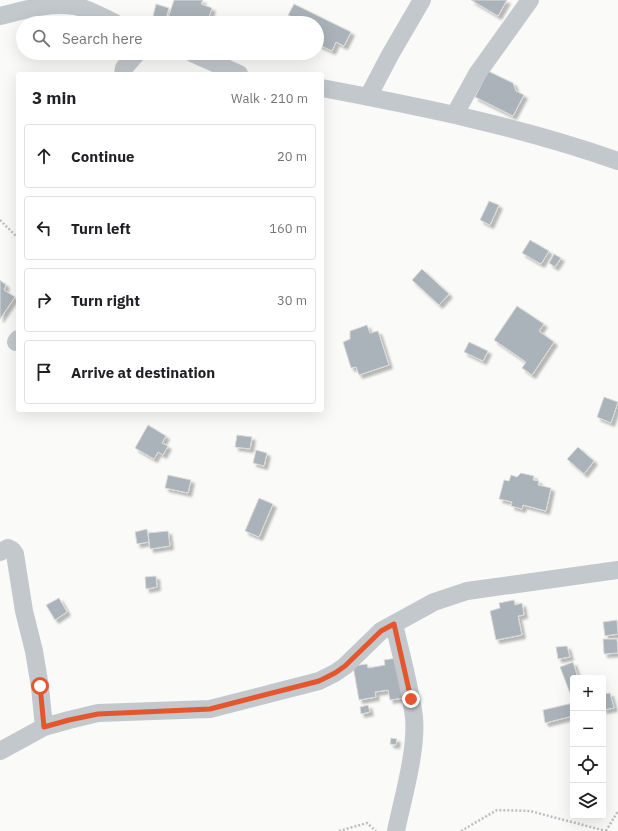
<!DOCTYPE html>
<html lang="en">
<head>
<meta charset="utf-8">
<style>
  :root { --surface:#fff; --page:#f2f2f2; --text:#202124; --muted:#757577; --line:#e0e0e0 }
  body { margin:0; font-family:"IBM Plex Sans",sans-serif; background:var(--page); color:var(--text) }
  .controls { position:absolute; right:12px; bottom:12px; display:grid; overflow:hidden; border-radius:4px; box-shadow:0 4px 16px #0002 }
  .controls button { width:36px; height:36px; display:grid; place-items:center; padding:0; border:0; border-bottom:1px solid var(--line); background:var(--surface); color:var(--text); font:20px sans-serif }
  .stop { position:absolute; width:12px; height:12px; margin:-9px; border:3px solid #e4572e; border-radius:50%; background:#fff }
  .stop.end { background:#e4572e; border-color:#fff; box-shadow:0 1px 4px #0008 }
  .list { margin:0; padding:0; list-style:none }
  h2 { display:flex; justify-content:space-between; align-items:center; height:52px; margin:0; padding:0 16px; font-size:17px }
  h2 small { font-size:13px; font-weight:400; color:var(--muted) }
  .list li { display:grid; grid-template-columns:26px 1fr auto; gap:12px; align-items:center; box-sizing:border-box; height:64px; margin:0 8px 8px; padding:0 8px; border:1px solid var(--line); border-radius:4px }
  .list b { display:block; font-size:15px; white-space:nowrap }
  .list em { font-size:13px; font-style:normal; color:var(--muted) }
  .icon { flex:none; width:22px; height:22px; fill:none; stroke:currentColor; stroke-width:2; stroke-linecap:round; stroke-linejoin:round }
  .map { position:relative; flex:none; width:618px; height:831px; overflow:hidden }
  .search { position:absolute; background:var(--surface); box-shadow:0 4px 16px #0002; left:16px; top:16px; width:308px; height:44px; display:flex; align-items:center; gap:10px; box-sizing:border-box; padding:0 14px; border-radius:22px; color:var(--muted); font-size:15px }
  .panel { position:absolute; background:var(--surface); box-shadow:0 4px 16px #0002; left:16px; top:72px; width:308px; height:340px; border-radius:4px }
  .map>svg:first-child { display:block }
  .building { fill:#aab3b9; stroke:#dcdcda; filter:url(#shadow) }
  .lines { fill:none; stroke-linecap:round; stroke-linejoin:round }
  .path { stroke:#bbbfc2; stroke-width:2.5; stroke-dasharray:2 2; stroke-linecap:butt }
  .minor { stroke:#c3c8cc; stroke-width:18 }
  .route { stroke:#e4572e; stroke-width:5 }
</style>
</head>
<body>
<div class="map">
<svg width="618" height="831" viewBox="0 0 618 831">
  <defs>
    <filter id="shadow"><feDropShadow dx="3.5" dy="3.5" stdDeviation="1" flood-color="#0004"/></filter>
  </defs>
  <rect width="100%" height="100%" fill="#fafaf8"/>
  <path class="building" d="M 174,0 L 203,0 L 201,4 L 212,8 L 207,23 L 172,23 L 167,21 Z
    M 471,0 L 507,0 L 498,16 Z
    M 156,4 L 169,8 L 166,19 L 153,16 Z
    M 294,4 L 351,32 L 344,46 L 336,42 L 332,51 L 317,44 L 317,23 L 297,23 L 298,20 L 288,15 Z
    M 488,71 L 513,83 L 516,91 L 524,95 L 513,116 L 475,97 Z
    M 489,201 L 499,205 L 490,225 L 480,220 Z
    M 530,240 L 549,251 L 541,264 L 522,253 Z
    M 554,254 L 561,258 L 555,267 L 549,263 Z
    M 422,269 L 449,294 L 439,305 L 412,280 Z
    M 0,280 L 6,285 L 4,290 L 15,297 L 0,319 Z
    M 517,306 L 544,324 L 539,331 L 554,342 L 532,375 L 522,368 L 526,362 L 494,340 Z
    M 367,325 L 370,333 L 378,331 L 389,365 L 359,375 L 356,367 L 351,368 L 343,342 L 350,339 L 350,331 Z
    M 469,342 L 488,351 L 483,361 L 464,352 Z
    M 604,397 L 618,402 L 611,423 L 597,417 Z
    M 148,425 L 166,436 L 162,443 L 168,446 L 163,455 L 158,452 L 154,459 L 135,448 Z
    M 237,435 L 252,437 L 250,449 L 235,447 Z
    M 578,447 L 594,461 L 584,474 L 567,459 Z
    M 256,450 L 267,453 L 264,466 L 253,463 Z
    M 521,473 L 534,476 L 533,480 L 539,481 L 538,485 L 551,488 L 546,511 L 523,505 L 522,509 L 511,506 L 512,502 L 499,499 L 504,480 L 509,481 L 511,475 L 517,477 Z
    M 168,475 L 191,480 L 188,493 L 165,488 Z
    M 259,498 L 273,504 L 259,537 L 245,531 Z
    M 147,529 L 149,542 L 137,544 L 135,532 Z
    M 168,531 L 170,546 L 150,549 L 148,533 Z
    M 156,576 L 157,587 L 146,589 L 145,577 Z
    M 59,598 L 67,612 L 55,620 L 46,605 Z
    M 514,600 L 515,605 L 522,603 L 524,615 L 518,616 L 522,635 L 496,640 L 490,611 L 500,608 L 499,603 Z
    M 617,620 L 618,634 L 605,636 L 603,622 Z
    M 603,639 L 617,639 L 618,653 L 604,654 Z
    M 567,646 L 570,657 L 558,659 L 556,647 Z
    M 396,658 L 403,698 L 390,700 L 388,690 L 375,692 L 376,697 L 359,700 L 353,666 L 367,664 L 368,668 L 385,665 L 384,660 Z
    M 573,662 L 578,678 L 573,678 L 573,701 L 560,667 Z
    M 610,693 L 614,708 L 603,710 L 603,694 Z
    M 573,703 L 573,716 L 545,723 L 543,710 Z
    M 368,705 L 370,712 L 361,714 L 360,707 Z
    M 391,738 L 397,739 L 396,745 L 390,744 Z"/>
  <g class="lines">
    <path class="path" d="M 0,220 L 18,238
      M 339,831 L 367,823 L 376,831
      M 461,831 L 497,810 L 530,811 L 606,831
      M 606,831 L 618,811"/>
    <path class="minor" d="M 0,16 C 24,10 50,2 75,6 C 89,9 102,17 115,23
      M 192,53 L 239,74
      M 123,74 L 124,68 L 137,53
      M 322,88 C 422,107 522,127 618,161
      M 368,97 L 390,55 L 422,0
      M 455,114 L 477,74 L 530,0
      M 16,342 L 18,339
      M 0,552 L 8,548 L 12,550 L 15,554 L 24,611 L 34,651 L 40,687 L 44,727
      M 394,624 C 401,655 410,686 414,717 C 417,751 403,797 396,831
      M 0,751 L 44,727 L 69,720 L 98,713 L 210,709 L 319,681 L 335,673 L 345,666 L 381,631 L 434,602 L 467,591 L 618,570"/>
  </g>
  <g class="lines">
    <path class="route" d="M 40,686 L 44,727 L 69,720 L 98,714 L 210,709 L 319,681 L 335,673 L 345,666 L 381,631 L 394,624 L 411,699"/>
  </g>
</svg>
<div class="controls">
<button>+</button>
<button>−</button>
<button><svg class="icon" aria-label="locate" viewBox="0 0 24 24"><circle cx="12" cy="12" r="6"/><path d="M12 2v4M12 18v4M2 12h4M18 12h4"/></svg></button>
<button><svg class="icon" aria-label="layers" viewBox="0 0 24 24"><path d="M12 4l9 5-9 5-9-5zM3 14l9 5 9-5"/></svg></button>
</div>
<div class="stop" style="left:40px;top:686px"></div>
<div class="stop end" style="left:411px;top:699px"></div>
<div class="search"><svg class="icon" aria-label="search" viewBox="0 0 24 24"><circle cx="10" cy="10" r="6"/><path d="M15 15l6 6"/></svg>Search here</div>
<section class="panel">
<h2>3 min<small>Walk · 210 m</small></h2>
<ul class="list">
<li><svg class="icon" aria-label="ahead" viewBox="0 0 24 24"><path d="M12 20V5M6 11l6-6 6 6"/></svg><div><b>Continue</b></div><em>20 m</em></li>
<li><svg class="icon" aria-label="left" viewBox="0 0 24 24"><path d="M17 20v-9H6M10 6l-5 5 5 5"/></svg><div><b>Turn left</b></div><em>160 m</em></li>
<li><svg class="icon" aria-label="right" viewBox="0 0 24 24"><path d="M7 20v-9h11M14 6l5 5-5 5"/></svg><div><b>Turn right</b></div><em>30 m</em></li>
<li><svg class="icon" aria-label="arrive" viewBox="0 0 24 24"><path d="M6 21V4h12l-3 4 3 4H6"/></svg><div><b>Arrive at destination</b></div></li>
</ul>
</section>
</div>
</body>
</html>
